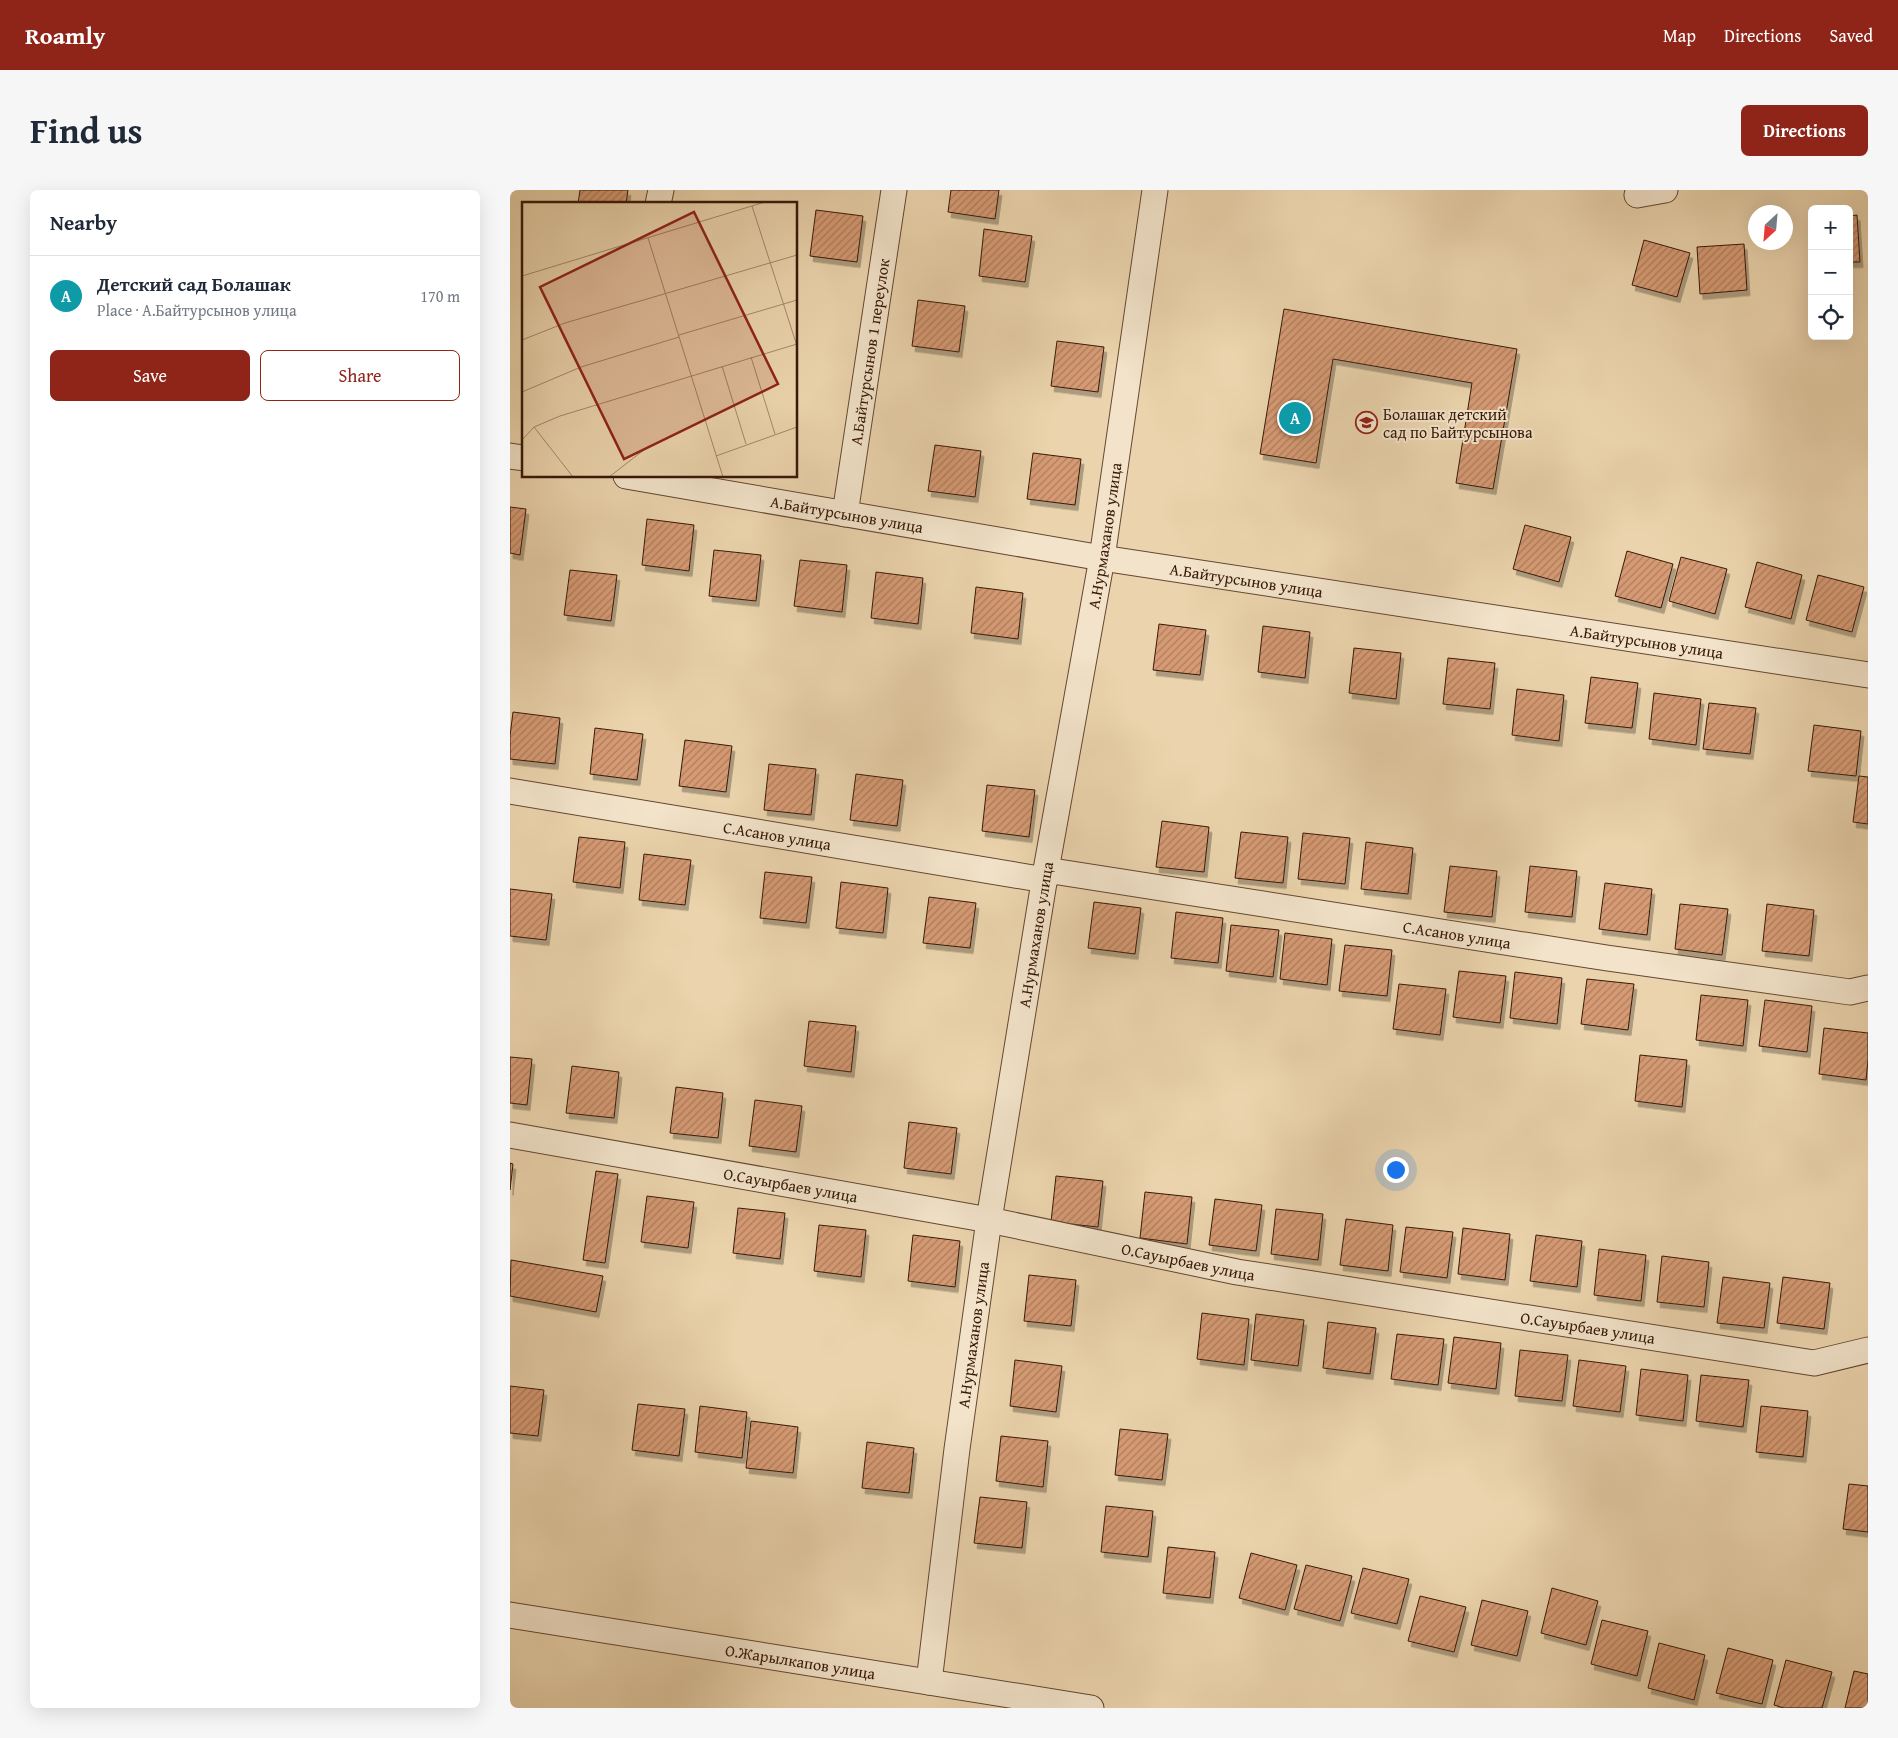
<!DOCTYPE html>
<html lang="en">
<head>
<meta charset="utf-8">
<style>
  :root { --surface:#fff; --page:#f6f6f7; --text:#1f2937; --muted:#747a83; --line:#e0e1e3; --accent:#8f2418 }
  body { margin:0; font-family:"Gentium Book Plus",serif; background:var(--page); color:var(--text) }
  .controls { position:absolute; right:15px; top:15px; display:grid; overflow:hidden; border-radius:8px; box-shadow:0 5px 20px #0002 }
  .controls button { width:45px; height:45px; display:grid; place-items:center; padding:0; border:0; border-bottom:1px solid var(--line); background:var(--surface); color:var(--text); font:25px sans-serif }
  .compass { position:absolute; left:1238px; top:15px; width:45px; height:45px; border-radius:50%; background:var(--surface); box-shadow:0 5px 20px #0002; rotate:206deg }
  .you { position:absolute; left:885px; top:979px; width:18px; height:18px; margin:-12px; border:4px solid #fff; border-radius:50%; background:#1a73e8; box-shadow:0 0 0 8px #1a73e833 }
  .badge { display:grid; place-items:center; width:32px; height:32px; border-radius:50%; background:var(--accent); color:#fff; font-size:16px; font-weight:700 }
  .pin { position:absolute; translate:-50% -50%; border:2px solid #fff; box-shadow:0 1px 5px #0006 }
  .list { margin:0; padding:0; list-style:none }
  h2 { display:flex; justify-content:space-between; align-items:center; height:65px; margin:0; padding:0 20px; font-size:21px }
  h2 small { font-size:16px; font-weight:400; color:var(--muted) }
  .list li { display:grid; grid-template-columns:32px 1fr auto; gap:15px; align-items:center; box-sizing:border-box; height:80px; padding:0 20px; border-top:1px solid var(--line) }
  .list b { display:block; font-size:19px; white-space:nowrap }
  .list p { margin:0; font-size:16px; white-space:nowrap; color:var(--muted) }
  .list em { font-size:16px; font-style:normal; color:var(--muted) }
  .actions { display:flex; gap:10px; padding:15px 20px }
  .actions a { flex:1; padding:11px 0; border:1px solid var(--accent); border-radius:8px; text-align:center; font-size:18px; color:var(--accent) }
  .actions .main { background:var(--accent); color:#fff }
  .icon { flex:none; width:28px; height:28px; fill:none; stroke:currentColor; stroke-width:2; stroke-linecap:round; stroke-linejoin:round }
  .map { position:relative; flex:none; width:1358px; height:1518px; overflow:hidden; border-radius:8px }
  header { display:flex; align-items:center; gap:30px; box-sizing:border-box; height:70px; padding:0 25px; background:var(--accent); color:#fff }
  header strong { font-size:24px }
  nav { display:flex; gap:28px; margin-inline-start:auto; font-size:18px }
  .intro { display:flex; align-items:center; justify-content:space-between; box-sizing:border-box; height:120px; padding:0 30px }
  h1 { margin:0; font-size:35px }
  .button { padding:12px 22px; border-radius:8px; background:var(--accent); color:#fff; font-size:18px; font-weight:700 }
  main { display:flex; gap:30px; padding:0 30px }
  aside { flex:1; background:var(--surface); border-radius:8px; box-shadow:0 5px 20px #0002 }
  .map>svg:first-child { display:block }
  .building { fill:url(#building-hatch); stroke:#371808; filter:url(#shadow) }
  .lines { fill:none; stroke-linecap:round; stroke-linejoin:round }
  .street-casing { stroke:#644731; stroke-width:27 }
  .street { stroke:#f2e3ca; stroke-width:25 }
  .labels { text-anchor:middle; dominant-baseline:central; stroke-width:4; stroke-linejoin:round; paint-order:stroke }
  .street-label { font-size:16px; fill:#371808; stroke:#f2e3ca }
  .poi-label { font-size:16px; fill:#371808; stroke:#f2e3ca; text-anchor:start }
  .inset-road { fill:none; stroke:#a3896b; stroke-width:1 }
  .view { fill:#8f2418; fill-opacity:0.15; stroke:#8f2418; stroke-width:2.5 }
  .inset-edge { fill:none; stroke:#371808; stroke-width:2.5 }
</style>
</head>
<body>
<header>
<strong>Roamly</strong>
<nav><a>Map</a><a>Directions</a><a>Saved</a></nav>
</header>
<div class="intro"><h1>Find us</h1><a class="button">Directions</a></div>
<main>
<aside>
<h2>Nearby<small></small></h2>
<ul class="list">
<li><span class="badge" style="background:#0f9aa8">A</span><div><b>Детский сад Болашак</b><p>Place · А.Байтурсынов улица</p></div><em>170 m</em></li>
</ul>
<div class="actions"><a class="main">Save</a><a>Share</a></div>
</aside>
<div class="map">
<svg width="1358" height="1518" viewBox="0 0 1358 1518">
  <defs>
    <pattern id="building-hatch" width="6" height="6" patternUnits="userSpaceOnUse" patternTransform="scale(1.25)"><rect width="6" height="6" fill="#d69b74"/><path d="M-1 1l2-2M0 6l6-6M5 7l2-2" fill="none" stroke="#ae7d5d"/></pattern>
    <filter id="shadow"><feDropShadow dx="3" dy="5.5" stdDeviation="0" flood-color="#0004"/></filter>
  </defs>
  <rect width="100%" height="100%" fill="#ebd4ad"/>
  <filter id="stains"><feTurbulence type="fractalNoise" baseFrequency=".004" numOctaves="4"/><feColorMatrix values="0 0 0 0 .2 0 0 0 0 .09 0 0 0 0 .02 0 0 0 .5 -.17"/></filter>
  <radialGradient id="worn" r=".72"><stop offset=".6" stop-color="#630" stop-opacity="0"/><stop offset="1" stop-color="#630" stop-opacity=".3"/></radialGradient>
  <path class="building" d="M 70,0 L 118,0 L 116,14 L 68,14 Z
    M 441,0 L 489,0 L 485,29 L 438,22 Z
    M 306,20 L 353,26 L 347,72 L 300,66 Z
    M 1347,25 L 1350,72 L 1339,72 L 1339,26 Z
    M 474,39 L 522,46 L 515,92 L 469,86 Z
    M 1134,50 L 1180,63 L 1167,107 L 1122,95 Z
    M 1234,54 L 1237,100 L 1190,104 L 1187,57 Z
    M 408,110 L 455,116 L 449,162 L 402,156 Z
    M 774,119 L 1007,159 L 983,299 L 946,293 L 962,193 L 823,169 L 806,273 L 750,264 Z
    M 547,151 L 594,157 L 588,202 L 541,196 Z
    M 425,255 L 471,261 L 465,307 L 418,301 Z
    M 523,263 L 571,269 L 565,315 L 517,309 Z
    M 0,317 L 16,319 L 10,365 L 0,363 Z
    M 137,329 L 184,335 L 179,381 L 132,375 Z
    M 1015,335 L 1061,347 L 1049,392 L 1003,379 Z
    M 204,360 L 251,365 L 246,411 L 199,406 Z
    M 1117,361 L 1163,374 L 1151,418 L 1105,406 Z
    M 1171,367 L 1217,379 L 1205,424 L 1159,411 Z
    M 290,370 L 337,375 L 332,422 L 284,416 Z
    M 1247,372 L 1292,385 L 1281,429 L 1235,417 Z
    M 60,380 L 107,385 L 101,431 L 54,425 Z
    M 366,382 L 413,388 L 408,434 L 361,428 Z
    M 1308,385 L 1354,397 L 1342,442 L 1296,430 Z
    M 466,397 L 513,403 L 508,449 L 461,443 Z
    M 649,434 L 696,440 L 690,485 L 643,480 Z
    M 753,436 L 800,442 L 795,488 L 748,482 Z
    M 844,458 L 891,463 L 886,509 L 839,503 Z
    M 938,468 L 985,473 L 980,519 L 933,514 Z
    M 1081,487 L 1128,493 L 1122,538 L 1075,533 Z
    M 1007,499 L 1054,505 L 1049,551 L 1002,545 Z
    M 1144,503 L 1191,509 L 1186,555 L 1139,549 Z
    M 1199,513 L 1246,518 L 1240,564 L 1193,559 Z
    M 3,522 L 50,528 L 45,574 L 0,569 L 0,546 Z
    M 1304,535 L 1351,541 L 1346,586 L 1298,581 Z
    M 85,538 L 133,544 L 127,590 L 80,584 Z
    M 175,550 L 222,556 L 216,602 L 169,596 Z
    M 259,574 L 306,579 L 301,625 L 254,620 Z
    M 346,584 L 393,590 L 387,636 L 340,630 Z
    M 1349,586 L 1358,587 L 1358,634 L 1343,632 Z
    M 477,595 L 525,600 L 519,647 L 472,641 Z
    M 652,631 L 699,637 L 694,682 L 646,677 Z
    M 731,642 L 778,647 L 773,693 L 725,688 Z
    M 793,643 L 840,648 L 835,694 L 788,689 Z
    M 69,647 L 115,652 L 110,698 L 63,692 Z
    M 856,652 L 903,658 L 898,704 L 851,699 Z
    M 134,664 L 181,670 L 175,715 L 129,710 Z
    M 940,676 L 987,681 L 982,727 L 934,722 Z
    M 1020,676 L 1067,681 L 1062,727 L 1015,722 Z
    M 255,682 L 302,687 L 296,733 L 250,728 Z
    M 331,692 L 378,698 L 373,743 L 326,738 Z
    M 1095,693 L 1142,699 L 1137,745 L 1089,739 Z
    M 0,699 L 42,704 L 36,750 L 0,746 Z
    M 419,707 L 466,713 L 460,758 L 413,753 Z
    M 584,712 L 631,718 L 625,764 L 578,758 Z
    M 1170,714 L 1218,719 L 1212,765 L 1165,759 Z
    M 1257,714 L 1304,720 L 1299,766 L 1252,761 Z
    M 666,722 L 713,728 L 708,773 L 661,768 Z
    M 721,735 L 769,740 L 763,787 L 716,781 Z
    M 775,743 L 822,749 L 817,795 L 770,789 Z
    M 835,755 L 882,760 L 877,806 L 829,801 Z
    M 949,781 L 996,786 L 990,833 L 943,827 Z
    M 1005,782 L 1052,788 L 1047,834 L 1000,828 Z
    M 1077,789 L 1124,794 L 1118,840 L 1071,834 Z
    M 889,794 L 936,799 L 930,845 L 883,839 Z
    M 1191,805 L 1238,810 L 1233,856 L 1186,850 Z
    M 1255,810 L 1302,816 L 1297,862 L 1249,856 Z
    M 299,831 L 346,836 L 341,882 L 294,876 Z
    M 1314,838 L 1358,843 L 1358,870 L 1356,890 L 1309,884 Z
    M 1130,865 L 1177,870 L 1172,917 L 1125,911 Z
    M 0,867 L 22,869 L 17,915 L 0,913 Z
    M 62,876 L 109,882 L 104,928 L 56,923 Z
    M 166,897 L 213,903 L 208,948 L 160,943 Z
    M 245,910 L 292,916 L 286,962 L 239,956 Z
    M 399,932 L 447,938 L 441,984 L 394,978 Z
    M 0,973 L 3,974 L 0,1000 Z
    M 86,981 L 108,984 L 95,1073 L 73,1070 Z
    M 546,986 L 593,991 L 588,1037 L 541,1032 Z
    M 635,1002 L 682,1007 L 677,1054 L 630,1048 Z
    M 137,1006 L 184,1012 L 178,1058 L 131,1052 Z
    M 705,1009 L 752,1015 L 746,1061 L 699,1055 Z
    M 228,1018 L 275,1023 L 270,1069 L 223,1063 Z
    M 766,1019 L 813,1024 L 808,1070 L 761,1064 Z
    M 836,1029 L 883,1035 L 878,1081 L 830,1075 Z
    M 309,1035 L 356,1040 L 351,1087 L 304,1081 Z
    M 896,1037 L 943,1042 L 937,1088 L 890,1082 Z
    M 953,1038 L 1000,1044 L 995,1090 L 948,1084 Z
    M 403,1045 L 450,1051 L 445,1097 L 398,1091 Z
    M 1026,1045 L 1072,1051 L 1067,1097 L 1020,1091 Z
    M 1089,1059 L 1136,1065 L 1131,1111 L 1084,1105 Z
    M 1152,1066 L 1199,1072 L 1194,1117 L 1147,1112 Z
    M 1,1070 L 93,1086 L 86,1122 L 0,1106 Z
    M 519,1085 L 566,1090 L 561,1136 L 514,1131 Z
    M 1213,1087 L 1260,1093 L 1254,1138 L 1207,1133 Z
    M 1273,1087 L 1320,1093 L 1314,1139 L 1267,1133 Z
    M 692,1123 L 739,1129 L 734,1175 L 687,1169 Z
    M 746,1124 L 794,1130 L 788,1176 L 741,1170 Z
    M 818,1132 L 866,1138 L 860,1184 L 813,1178 Z
    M 887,1144 L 934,1149 L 928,1195 L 881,1189 Z
    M 944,1147 L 991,1153 L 986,1199 L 938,1193 Z
    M 1010,1160 L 1058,1165 L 1052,1211 L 1005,1206 Z
    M 505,1170 L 552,1176 L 546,1222 L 500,1216 Z
    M 1069,1170 L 1116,1176 L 1110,1222 L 1063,1216 Z
    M 1131,1179 L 1178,1185 L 1173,1231 L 1126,1225 Z
    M 1191,1185 L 1239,1190 L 1233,1237 L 1186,1231 Z
    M 0,1196 L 34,1200 L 28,1246 L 0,1243 Z
    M 128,1214 L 175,1219 L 169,1266 L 122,1260 Z
    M 190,1216 L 237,1222 L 232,1268 L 185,1262 Z
    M 1251,1216 L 1298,1221 L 1293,1267 L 1246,1262 Z
    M 241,1231 L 288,1237 L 283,1283 L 236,1278 Z
    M 610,1239 L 658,1244 L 652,1290 L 605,1285 Z
    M 491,1246 L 538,1251 L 533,1297 L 486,1291 Z
    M 357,1252 L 404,1258 L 399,1303 L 352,1298 Z
    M 1339,1294 L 1358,1296 L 1358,1342 L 1333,1339 Z
    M 470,1307 L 517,1312 L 512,1358 L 464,1353 Z
    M 596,1316 L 643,1321 L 638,1367 L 591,1362 Z
    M 658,1357 L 705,1362 L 700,1408 L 653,1403 Z
    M 741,1363 L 787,1375 L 775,1420 L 729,1408 Z
    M 796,1375 L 842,1386 L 830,1431 L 784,1419 Z
    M 853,1378 L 899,1389 L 887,1434 L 841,1423 Z
    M 1042,1398 L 1088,1411 L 1076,1455 L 1031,1443 Z
    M 910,1406 L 956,1417 L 944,1462 L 898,1451 Z
    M 972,1410 L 1018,1421 L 1007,1466 L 961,1455 Z
    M 1092,1430 L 1138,1441 L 1127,1486 L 1081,1474 Z
    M 1149,1453 L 1195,1465 L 1184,1510 L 1138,1498 Z
    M 1218,1458 L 1263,1470 L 1252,1514 L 1206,1503 Z
    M 1276,1470 L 1322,1482 L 1312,1518 L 1274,1518 L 1264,1515 Z
    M 1344,1481 L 1358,1484 L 1358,1518 L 1335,1518 Z"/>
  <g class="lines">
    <defs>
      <g id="street">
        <path d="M 1127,5 L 1155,0"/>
        <path d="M 148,14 L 151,0"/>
        <path d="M 0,266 L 14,268"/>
        <path id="s1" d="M 116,286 L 592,368 L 1358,485"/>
        <path id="s2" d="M 335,324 L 384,0"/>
        <path id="s3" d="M 0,601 L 535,690"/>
        <path id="s4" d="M 536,680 L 1097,768 L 1340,802 L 1358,798"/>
        <path id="s5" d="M 0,945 L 479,1030 L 727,1082 L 1304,1173 L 1358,1160"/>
        <path id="s6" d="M 0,1425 L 581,1518"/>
        <path id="s7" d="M 419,1492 L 447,1259 L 479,1030 L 536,680 L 592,368 L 645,0"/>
      </g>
    </defs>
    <use href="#street" class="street-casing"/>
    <use href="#street" class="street"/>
  </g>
  <defs>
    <symbol id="school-ring" viewBox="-11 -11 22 22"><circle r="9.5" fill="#f2e3ca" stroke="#8f2418" stroke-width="1.5"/><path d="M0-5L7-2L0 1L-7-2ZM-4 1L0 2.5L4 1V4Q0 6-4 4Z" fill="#8f2418"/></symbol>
  </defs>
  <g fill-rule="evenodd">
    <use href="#school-ring" x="844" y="220" width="25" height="25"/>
  </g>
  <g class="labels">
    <g class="street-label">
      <text stroke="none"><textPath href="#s2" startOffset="164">А.Байтурсынов 1 переулок</textPath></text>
      <text stroke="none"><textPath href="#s1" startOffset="224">А.Байтурсынов улица</textPath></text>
      <text stroke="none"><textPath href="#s7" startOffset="1160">А.Нурмаханов улица</textPath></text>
      <text stroke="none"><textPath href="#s1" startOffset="629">А.Байтурсынов улица</textPath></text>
      <text stroke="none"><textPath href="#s1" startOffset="1034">А.Байтурсынов улица</textPath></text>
      <text stroke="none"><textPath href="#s3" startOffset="271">С.Асанов улица</textPath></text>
      <text stroke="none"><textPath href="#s7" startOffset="755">А.Нурмаханов улица</textPath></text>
      <text stroke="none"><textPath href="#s4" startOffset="416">С.Асанов улица</textPath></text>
      <text stroke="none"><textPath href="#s5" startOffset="285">О.Сауырбаев улица</textPath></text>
      <text stroke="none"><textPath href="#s5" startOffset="690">О.Сауырбаев улица</textPath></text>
      <text stroke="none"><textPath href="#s5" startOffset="1095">О.Сауырбаев улица</textPath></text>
      <text stroke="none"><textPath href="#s7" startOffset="350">А.Нурмаханов улица</textPath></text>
      <text stroke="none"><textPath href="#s6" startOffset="294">О.Жарылкапов улица</textPath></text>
    </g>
    <g class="poi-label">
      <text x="873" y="224">Болашак детский<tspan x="873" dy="18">сад по Байтурсынова</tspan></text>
    </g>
  </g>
  <g transform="translate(12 12)">
    <rect width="275" height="275" fill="#ebd4ad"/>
    <path class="inset-road" d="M 230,4 L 275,144M 126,36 L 201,275M 0,74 L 243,0M 157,133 L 275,98M 0,138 L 43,121 L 275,53M 229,155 L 253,232M 200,164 L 224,242M 0,190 L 59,165 L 157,135M 12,225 L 51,275M 0,238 L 12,225 L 38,214 L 275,142M 194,254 L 275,225M 87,275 L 127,244"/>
    <path class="view" d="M 172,10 L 256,182 L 102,257 L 18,85 Z"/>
    <rect width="275" height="275" class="inset-edge"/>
  </g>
  <rect width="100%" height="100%" filter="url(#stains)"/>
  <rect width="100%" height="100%" fill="url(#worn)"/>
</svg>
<div class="controls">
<button>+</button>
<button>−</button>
<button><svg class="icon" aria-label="locate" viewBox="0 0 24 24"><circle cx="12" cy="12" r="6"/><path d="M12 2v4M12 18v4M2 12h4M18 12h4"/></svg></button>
</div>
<svg class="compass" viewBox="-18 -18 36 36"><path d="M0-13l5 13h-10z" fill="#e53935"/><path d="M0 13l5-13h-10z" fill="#747a83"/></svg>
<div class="you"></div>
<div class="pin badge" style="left:785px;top:228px;background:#0f9aa8">A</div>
</div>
</main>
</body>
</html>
